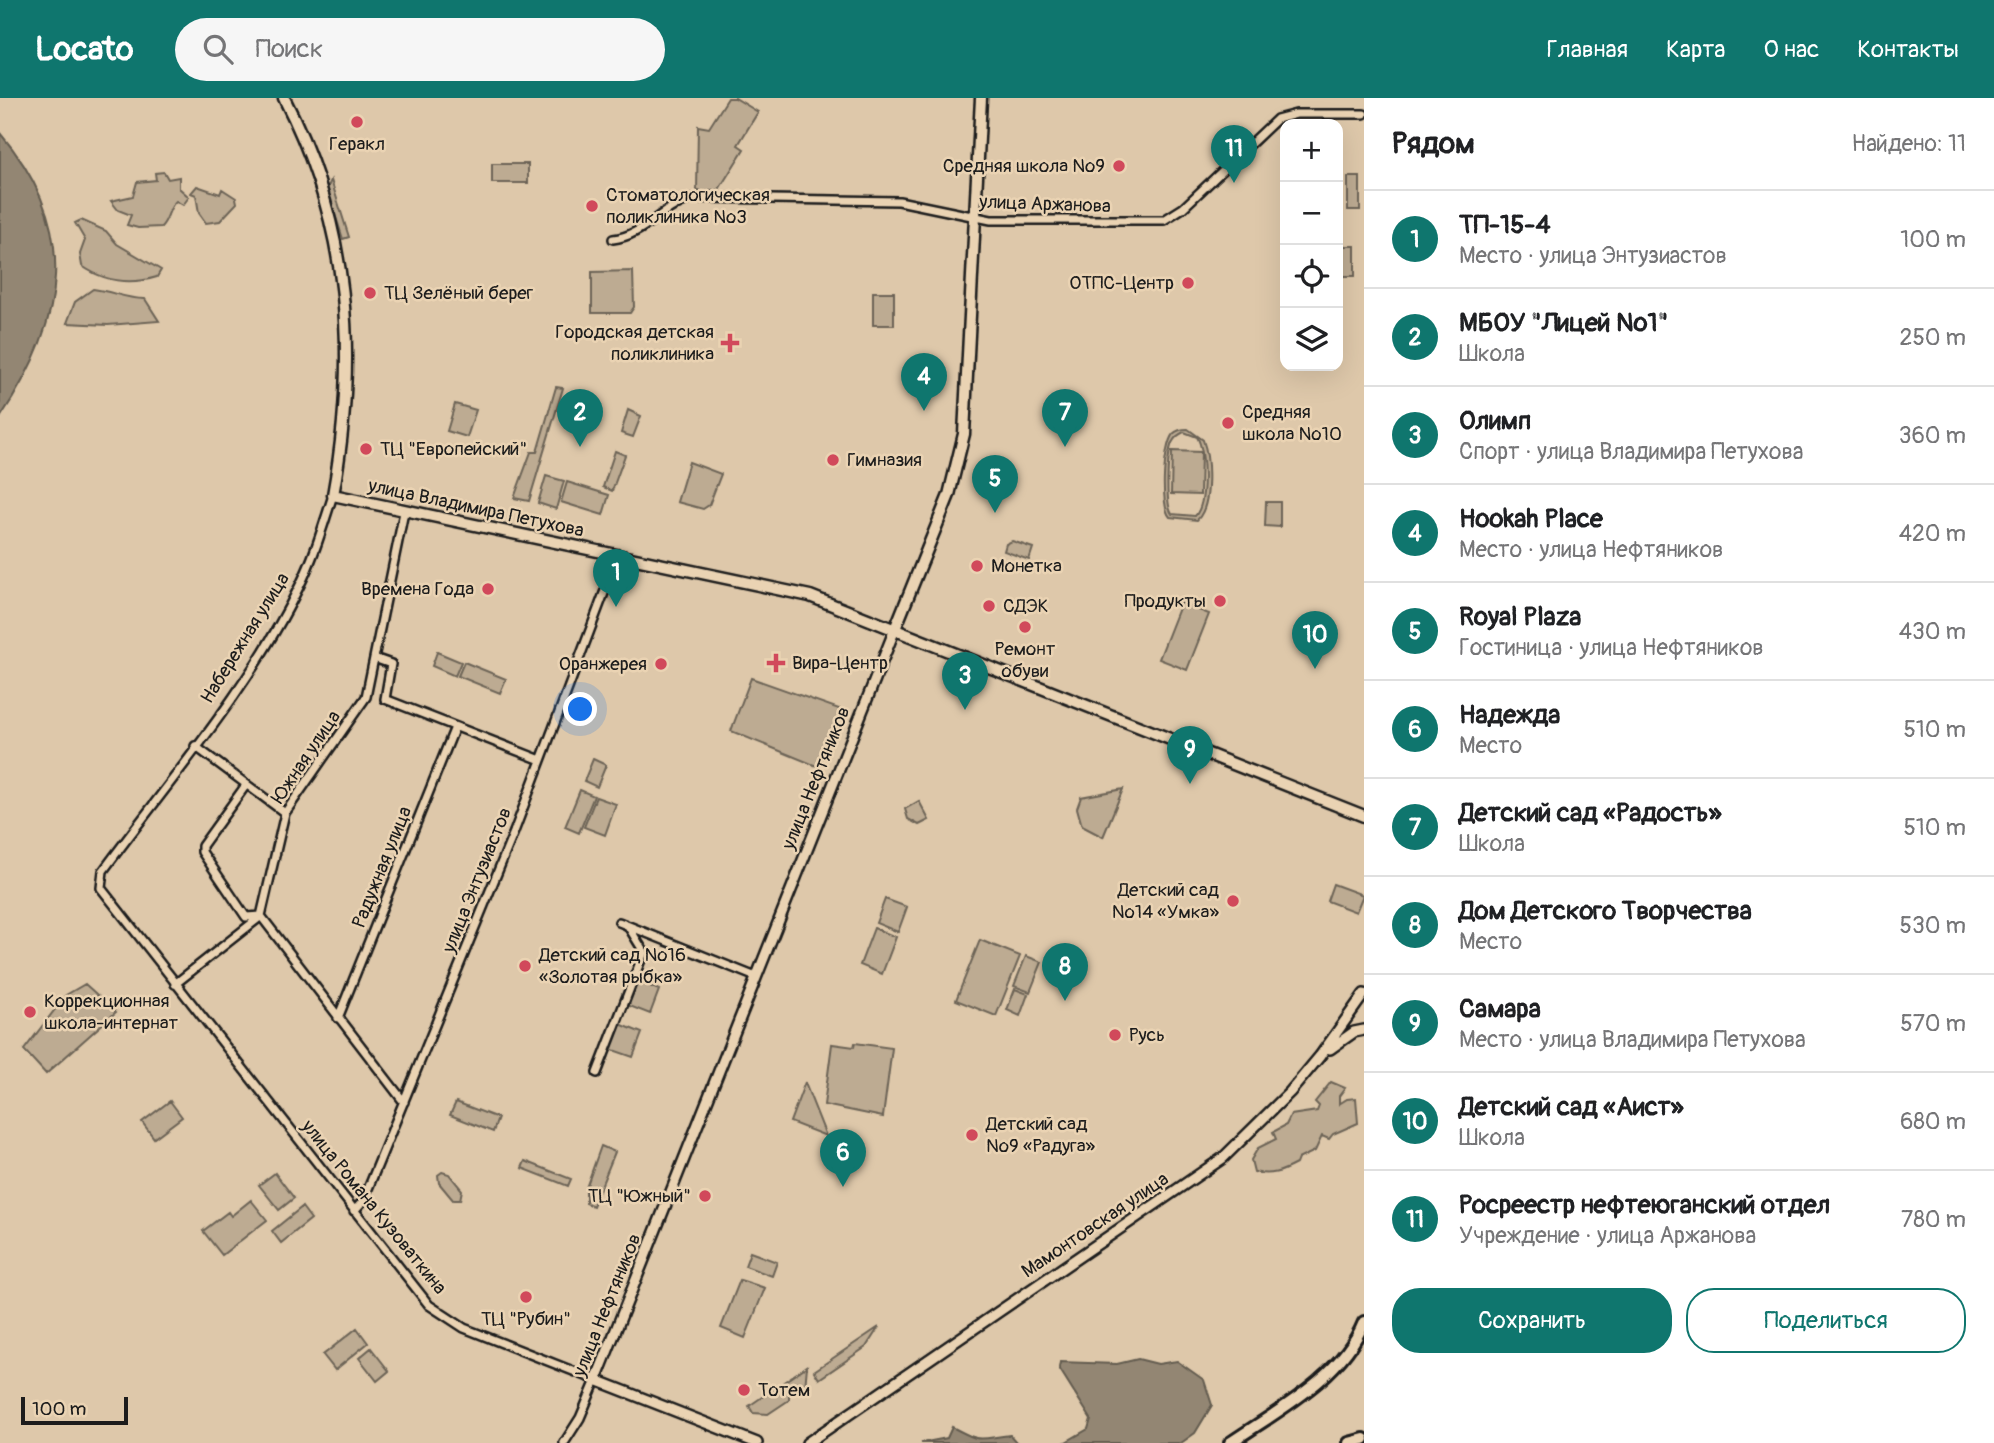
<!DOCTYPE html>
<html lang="ru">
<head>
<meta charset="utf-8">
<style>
  :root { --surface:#fff; --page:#f6f6f6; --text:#202124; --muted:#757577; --line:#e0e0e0; --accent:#0f766e }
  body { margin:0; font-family:Pangolin,sans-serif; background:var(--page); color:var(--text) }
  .controls { position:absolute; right:21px; top:21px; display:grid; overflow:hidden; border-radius:14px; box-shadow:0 7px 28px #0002 }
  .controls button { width:63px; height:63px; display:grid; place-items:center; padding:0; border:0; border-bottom:2px solid var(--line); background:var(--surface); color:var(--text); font:35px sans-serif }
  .scale { position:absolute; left:21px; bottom:18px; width:107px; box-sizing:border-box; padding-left:7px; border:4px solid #1c1c1c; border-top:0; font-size:19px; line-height:24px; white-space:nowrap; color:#1c1c1c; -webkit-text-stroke:5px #ead3b3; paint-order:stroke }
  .you { position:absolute; left:581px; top:612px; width:24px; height:24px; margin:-18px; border:5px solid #fff; border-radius:50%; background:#1a73e8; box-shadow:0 0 0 10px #1a73e833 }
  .badge { display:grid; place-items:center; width:46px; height:46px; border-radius:50%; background:var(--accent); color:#fff; font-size:23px; font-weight:700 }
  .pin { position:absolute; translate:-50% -58px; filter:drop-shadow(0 2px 4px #0008) }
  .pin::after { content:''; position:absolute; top:37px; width:24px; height:21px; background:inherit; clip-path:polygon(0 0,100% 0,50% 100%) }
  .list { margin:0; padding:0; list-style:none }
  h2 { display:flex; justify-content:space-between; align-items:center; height:91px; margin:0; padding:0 28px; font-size:30px }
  h2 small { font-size:23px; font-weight:400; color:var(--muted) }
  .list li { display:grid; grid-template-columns:46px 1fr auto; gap:21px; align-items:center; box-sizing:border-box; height:98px; padding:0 28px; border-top:2px solid var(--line) }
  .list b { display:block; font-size:26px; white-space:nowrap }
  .list p { margin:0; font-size:23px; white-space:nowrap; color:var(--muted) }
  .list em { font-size:23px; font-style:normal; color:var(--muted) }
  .actions { display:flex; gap:14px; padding:21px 28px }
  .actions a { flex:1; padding:16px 0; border:2px solid var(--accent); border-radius:28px; text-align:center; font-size:24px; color:var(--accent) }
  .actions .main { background:var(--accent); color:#fff }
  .icon { flex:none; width:38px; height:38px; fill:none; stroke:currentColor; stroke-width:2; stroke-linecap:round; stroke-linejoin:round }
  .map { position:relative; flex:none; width:1364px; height:1345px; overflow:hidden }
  header { display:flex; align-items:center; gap:42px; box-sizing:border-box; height:98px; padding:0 35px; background:var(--accent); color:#fff }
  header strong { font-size:33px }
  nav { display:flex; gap:38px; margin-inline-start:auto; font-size:24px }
  .search { width:490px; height:63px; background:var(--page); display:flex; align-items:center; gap:18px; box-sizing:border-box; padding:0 24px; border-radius:38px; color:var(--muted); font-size:26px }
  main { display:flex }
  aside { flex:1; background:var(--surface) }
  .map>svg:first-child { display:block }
  .green { fill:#bdab92; stroke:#6c6457; stroke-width:2; fill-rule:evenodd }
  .water { fill:#938673; stroke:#635c50; stroke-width:2 }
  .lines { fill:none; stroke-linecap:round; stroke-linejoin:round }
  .minor-casing { stroke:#1c1c1c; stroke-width:12 }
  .tertiary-casing { stroke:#1c1c1c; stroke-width:14 }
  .secondary-casing { stroke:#1c1c1c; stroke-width:15 }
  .primary-casing { stroke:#1c1c1c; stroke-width:16 }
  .trunk-casing { stroke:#1c1c1c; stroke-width:16 }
  .minor { stroke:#ead3b3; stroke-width:7 }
  .tertiary { stroke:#ead3b3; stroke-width:9 }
  .secondary { stroke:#ead3b3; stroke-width:10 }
  .primary { stroke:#ead3b3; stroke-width:10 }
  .trunk { stroke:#ead3b3; stroke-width:10 }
  .poi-dot { fill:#d1495b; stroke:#ead3b3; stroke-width:2.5 }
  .labels { text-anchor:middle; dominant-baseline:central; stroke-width:5; stroke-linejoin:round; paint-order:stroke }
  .poi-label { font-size:19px; fill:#1c1c1c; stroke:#ead3b3; text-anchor:start }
  .street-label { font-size:19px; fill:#1c1c1c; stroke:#ead3b3 }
</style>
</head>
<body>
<header>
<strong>Locato</strong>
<div class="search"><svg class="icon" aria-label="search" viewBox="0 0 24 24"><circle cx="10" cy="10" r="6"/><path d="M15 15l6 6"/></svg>Поиск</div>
<nav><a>Главная</a><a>Карта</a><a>О нас</a><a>Контакты</a></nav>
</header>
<main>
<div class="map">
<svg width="1364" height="1345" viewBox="0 0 1364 1345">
  <rect width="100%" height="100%" fill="#dec8aa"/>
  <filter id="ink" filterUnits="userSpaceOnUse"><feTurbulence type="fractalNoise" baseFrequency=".0143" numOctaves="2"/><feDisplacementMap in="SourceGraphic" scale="14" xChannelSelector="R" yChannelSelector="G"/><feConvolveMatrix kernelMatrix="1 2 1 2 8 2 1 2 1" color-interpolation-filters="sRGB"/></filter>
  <g filter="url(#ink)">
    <path class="green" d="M 728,0 L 735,0 L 758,14 L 738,47 L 744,51 L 718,93 L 697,93 L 698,28 L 709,30 Z
      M 492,66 L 528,66 L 528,85 L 492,85 Z
      M 164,74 L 168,81 L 179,79 L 179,90 L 189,99 L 183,107 L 176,103 C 168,110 169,121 161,129 L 138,130 L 127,127 L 131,117 L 118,112 L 111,103 L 133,98 L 137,84 L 156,82 L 155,75 Z
      M 1348,79 L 1360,79 L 1360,112 L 1348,112 Z
      M 331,82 L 349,139 L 343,141 L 327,91 Z
      M 197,88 L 220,96 L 222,91 L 236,100 L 237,105 L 220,123 L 206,125 L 199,115 L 196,97 L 191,95 Z
      M 81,122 L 106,133 L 117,146 L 161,172 L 157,179 C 130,187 105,184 82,168 L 80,156 L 85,142 L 75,125 Z
      M 1340,148 L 1355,148 L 1355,178 L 1340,178 Z
      M 633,173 L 634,209 L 630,215 L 592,215 L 592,174 Z
      M 93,191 C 112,193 125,201 145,201 L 159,223 L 108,227 L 67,225 L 75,204 Z
      M 873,194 L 894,194 L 894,227 L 873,227 Z
      M 556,289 L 563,290 L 529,403 L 514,400 L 531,354 L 537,354 Z
      M 455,306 L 476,312 L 467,339 L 447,333 Z
      M 628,312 L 641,318 L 633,339 L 621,335 Z
      M 1188,331 L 1203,342 C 1210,361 1212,408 1197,422 L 1170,419 C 1160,409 1163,348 1173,336 C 1177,332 1182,331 1188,331 ZM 1184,334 L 1197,339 C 1206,353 1207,406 1195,418 L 1172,416 C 1165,407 1167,357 1172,345 C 1175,339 1178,337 1184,334 Z
      M 615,353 L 625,357 L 612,393 L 603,389 Z
      M 1172,353 L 1201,354 L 1200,397 L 1171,396 Z
      M 689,364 L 721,376 L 709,407 L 703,411 L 677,404 Z
      M 546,378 L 564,383 L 556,411 L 538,405 Z
      M 567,384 L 609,397 L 603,417 L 561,404 Z
      M 1266,404 L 1280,404 L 1280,429 L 1265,428 Z
      M 1012,443 L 1033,450 L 1029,462 L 1004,453 L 1006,446 Z
      M 1181,505 L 1209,516 L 1187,572 L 1159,561 Z
      M 437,554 L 461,564 L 455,578 L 432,568 Z
      M 464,564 L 506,581 L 500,595 L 458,578 Z
      M 751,580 L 842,612 L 819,669 L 731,633 Z
      M 593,661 L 606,667 L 597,689 L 584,683 Z
      M 1123,691 L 1103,739 L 1082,728 L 1077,710 L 1081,699 Z
      M 580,692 L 594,698 L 579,735 L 565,729 Z
      M 596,699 L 616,706 L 605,737 L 584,729 Z
      M 919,703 L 929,722 L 919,727 L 908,721 L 905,711 Z
      M 1333,786 L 1363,797 L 1356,814 L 1327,803 Z
      M 885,801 L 907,809 L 898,834 L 876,825 Z
      M 874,830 L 896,839 L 882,876 L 860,867 Z
      M 980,842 L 1020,858 L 996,918 L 956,902 Z
      M 1026,858 L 1042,864 L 1030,894 L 1014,888 Z
      M 637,883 L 659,892 L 650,916 L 627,907 Z
      M 85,886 L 116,914 L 46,976 L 24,952 L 66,897 Z
      M 1015,891 L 1028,896 L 1020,918 L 1007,912 Z
      M 620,926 L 642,935 L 633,959 L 610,951 Z
      M 855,945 L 892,950 L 883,1019 L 824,1007 L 832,946 L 854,949 Z
      M 805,984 L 805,985 L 826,1038 L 790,1024 Z
      M 1331,984 L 1345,990 L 1339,998 L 1339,1006 L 1347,1001 L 1356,1000 L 1358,1025 L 1333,1036 L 1329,1041 L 1322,1038 L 1315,1053 L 1298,1061 L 1296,1066 C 1281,1074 1271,1078 1254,1074 L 1251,1062 L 1258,1050 L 1276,1041 L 1273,1034 L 1286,1027 L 1291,1017 L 1317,1013 L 1319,1008 L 1315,1004 Z
      M 170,1003 L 182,1019 L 154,1040 L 142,1024 Z
      M 456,1004 L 498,1020 L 493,1034 L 450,1017 Z
      M 601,1048 L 615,1054 L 593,1108 L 586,1105 L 586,1090 Z
      M 525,1063 L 571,1081 L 568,1088 L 522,1070 Z
      M 442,1074 L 449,1076 L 462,1092 L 460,1102 L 453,1102 L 439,1085 L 438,1077 Z
      M 275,1075 L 294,1100 L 279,1112 L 259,1087 Z
      M 251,1102 L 267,1122 L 222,1157 L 203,1133 L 228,1114 L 231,1118 Z
      M 302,1109 L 311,1121 L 281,1145 L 272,1133 Z
      M 750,1154 L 777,1164 L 772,1178 L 745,1168 Z
      M 740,1182 L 765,1190 L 745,1240 L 721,1230 Z
      M 879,1229 L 866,1249 L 819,1281 L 814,1273 Z
      M 357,1230 L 368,1245 L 335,1272 L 323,1257 Z
      M 371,1250 L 389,1273 L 377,1283 L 359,1260 Z
      M 807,1268 L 805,1290 L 801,1289 L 789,1297 L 789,1302 L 768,1316 L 753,1315 L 749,1308 Z"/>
    <path class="water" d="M 0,35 C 81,131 66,221 0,320 Z
      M 1138,1261 L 1158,1266 L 1177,1263 L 1204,1282 L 1212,1307 L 1195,1335 L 1181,1345 L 1064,1345 L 1088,1331 L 1091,1321 L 1059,1270 L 1060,1264 L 1117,1266 Z
      M 952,1329 C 982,1345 976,1341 1010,1337 L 1017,1345 L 921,1345 L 947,1340 Z"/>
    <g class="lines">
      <defs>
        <path id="minor" d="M 613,141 C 645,138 665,104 697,100 L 899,103 L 991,122 L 1164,122 L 1183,110 L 1277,21 L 1296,16 L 1364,16
          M 333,397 C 323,428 314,459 300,487 C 251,589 170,682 103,773 L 101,790 L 429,1207 L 464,1230 L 596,1282 L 580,1320 L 564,1345
          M 374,560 L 391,566 L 385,601 L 541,662
          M 195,648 L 285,715
          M 246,687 L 202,748 L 202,754 L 246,819 L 261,818
          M 619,824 L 756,879
          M 175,886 L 260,819
          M 338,920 L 455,629
          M 597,975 L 644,854 L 628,828
          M 404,1004 L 261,818 L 285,715 L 366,599 L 404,414
          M 354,1113 L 363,1103 L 514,734 L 618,458"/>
        <path id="tertiary" d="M 1330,951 L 1354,934 L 1364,932
          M 757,1345 L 596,1282 L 895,531
          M 807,1345 L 1223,1060 L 1290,994 L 1320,958 L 1364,896"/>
        <path id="secondary" d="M 284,0 C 350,129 358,257 333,397 L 810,498 L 1364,718
          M 895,531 L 949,397 L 964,336 L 981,0"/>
        <path id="primary" d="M 1230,1345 C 1277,1313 1342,1279 1364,1224"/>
        <path id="trunk" d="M 1349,1345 L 1364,1341"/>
      </defs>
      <use href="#minor" class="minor-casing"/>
      <use href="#tertiary" class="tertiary-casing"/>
      <use href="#secondary" class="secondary-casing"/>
      <use href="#primary" class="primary-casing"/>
      <use href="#trunk" class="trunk-casing"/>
      <use href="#minor" class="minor"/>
      <use href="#tertiary" class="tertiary"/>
      <use href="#secondary" class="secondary"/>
      <use href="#primary" class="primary"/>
      <use href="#trunk" class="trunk"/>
    </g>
  </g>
  <g class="poi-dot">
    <circle cx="357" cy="24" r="7"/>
    <circle cx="1119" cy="68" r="7"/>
    <circle cx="592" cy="108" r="7"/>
    <circle cx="1188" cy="185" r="7"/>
    <circle cx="370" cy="195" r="7"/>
    <path d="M726.5 234.5h7v7h7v7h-7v7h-7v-7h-7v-7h7z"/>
    <circle cx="1228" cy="325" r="7"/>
    <circle cx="366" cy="351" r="7"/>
    <circle cx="833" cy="362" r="7"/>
    <circle cx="977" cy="468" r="7"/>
    <circle cx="488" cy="491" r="7"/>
    <circle cx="1220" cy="503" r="7"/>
    <circle cx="989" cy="508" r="7"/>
    <circle cx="1025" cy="529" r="7"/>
    <path d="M772.5 554.5h7v7h7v7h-7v7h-7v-7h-7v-7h7z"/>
    <circle cx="661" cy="566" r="7"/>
    <circle cx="1233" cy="803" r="7"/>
    <circle cx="525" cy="868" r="7"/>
    <circle cx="30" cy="914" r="7"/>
    <circle cx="1115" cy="937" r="7"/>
    <circle cx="972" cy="1037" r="7"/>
    <circle cx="705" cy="1098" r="7"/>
    <circle cx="526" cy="1199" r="7"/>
    <circle cx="744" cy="1292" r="7"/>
  </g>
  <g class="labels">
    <g class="poi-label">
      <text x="357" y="46" text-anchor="middle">Геракл</text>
      <text x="1105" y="68" text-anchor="end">Средняя школа №9</text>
      <text x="606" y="97">Стоматологическая<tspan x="606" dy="22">поликлиника №3</tspan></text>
      <text x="1174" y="185" text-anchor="end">ОТПС-Центр</text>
      <text x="384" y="195">ТЦ Зелёный берег</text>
      <text x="714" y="234" text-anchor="end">Городская детская<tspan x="714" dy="22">поликлиника</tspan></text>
      <text x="1242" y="314">Средняя<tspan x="1242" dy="22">школа №10</tspan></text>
      <text x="380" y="351">ТЦ "Европейский"</text>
      <text x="847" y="362">Гимназия</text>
      <text x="991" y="468">Монетка</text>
      <text x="474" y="491" text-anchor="end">Времена Года</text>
      <text x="1206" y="503" text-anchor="end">Продукты</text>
      <text x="1003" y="508">СДЭК</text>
      <text x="1025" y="551" text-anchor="middle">Ремонт<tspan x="1025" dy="22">обуви</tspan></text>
      <text x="792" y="565">Вира-Центр</text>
      <text x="647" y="566" text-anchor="end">Оранжерея</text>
      <text x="1219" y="792" text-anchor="end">Детский сад<tspan x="1219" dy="22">№14 «Умка»</tspan></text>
      <text x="539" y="857">Детский сад №16<tspan x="539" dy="22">«Золотая рыбка»</tspan></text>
      <text x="44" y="903">Коррекционная<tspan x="44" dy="22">школа-интернат</tspan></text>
      <text x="1129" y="937">Русь</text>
      <text x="986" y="1026">Детский сад<tspan x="986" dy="22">№9 «Радуга»</tspan></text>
      <text x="691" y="1098" text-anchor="end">ТЦ "Южный"</text>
      <text x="526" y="1221" text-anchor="middle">ТЦ "Рубин"</text>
      <text x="758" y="1292">Тотем</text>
    </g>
    <g class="street-label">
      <text transform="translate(1045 106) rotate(2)">улица Аржанова</text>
      <text transform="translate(476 410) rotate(12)">улица Владимира Петухова</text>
      <text transform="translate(245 540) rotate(-58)">Набережная улица</text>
      <text transform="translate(306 659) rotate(-56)">Южная улица</text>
      <text transform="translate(816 680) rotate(-68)">улица Нефтяников</text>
      <text transform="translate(382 769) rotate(-68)">Радужная улица</text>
      <text transform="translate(477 782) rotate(-68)">улица Энтузиастов</text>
      <text transform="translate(374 1109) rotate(51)">улица Романа Кузоваткина</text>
      <text transform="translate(1095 1127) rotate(-34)">Мамонтовская улица</text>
      <text transform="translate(607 1207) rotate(-68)">улица Нефтяников</text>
    </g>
  </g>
</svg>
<div class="controls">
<button>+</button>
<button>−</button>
<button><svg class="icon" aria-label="locate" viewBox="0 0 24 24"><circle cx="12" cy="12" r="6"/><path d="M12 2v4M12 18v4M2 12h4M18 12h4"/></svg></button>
<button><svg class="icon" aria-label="layers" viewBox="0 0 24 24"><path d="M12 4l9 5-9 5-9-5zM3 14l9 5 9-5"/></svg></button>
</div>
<div class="scale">100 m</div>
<div class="you"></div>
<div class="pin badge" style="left:616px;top:509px">1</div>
<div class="pin badge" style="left:580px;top:349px">2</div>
<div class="pin badge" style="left:965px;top:612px">3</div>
<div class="pin badge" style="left:924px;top:313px">4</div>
<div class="pin badge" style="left:995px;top:415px">5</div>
<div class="pin badge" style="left:843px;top:1089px">6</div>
<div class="pin badge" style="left:1065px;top:349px">7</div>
<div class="pin badge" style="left:1065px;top:903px">8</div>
<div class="pin badge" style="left:1190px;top:686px">9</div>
<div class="pin badge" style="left:1315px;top:571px">10</div>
<div class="pin badge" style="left:1234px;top:85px">11</div>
</div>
<aside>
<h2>Рядом<small>Найдено: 11</small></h2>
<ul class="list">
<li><span class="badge">1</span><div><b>ТП-15-4</b><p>Место · улица Энтузиастов</p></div><em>100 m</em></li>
<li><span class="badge">2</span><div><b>МБОУ &quot;Лицей №1&quot;</b><p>Школа</p></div><em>250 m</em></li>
<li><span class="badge">3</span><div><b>Олимп</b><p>Спорт · улица Владимира Петухова</p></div><em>360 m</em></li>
<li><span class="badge">4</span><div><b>Hookah Place</b><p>Место · улица Нефтяников</p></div><em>420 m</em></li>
<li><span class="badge">5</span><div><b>Royal Plaza</b><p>Гостиница · улица Нефтяников</p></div><em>430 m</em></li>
<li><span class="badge">6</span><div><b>Надежда</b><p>Место</p></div><em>510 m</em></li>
<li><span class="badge">7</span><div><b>Детский сад «Радость»</b><p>Школа</p></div><em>510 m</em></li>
<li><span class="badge">8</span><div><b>Дом Детского Творчества</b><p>Место</p></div><em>530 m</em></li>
<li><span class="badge">9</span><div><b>Самара</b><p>Место · улица Владимира Петухова</p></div><em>570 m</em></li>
<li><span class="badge">10</span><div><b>Детский сад «Аист»</b><p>Школа</p></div><em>680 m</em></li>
<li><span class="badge">11</span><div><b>Росреестр нефтеюганский отдел</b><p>Учреждение · улица Аржанова</p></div><em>780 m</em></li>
</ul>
<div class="actions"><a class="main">Сохранить</a><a>Поделиться</a></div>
</aside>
</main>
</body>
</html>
